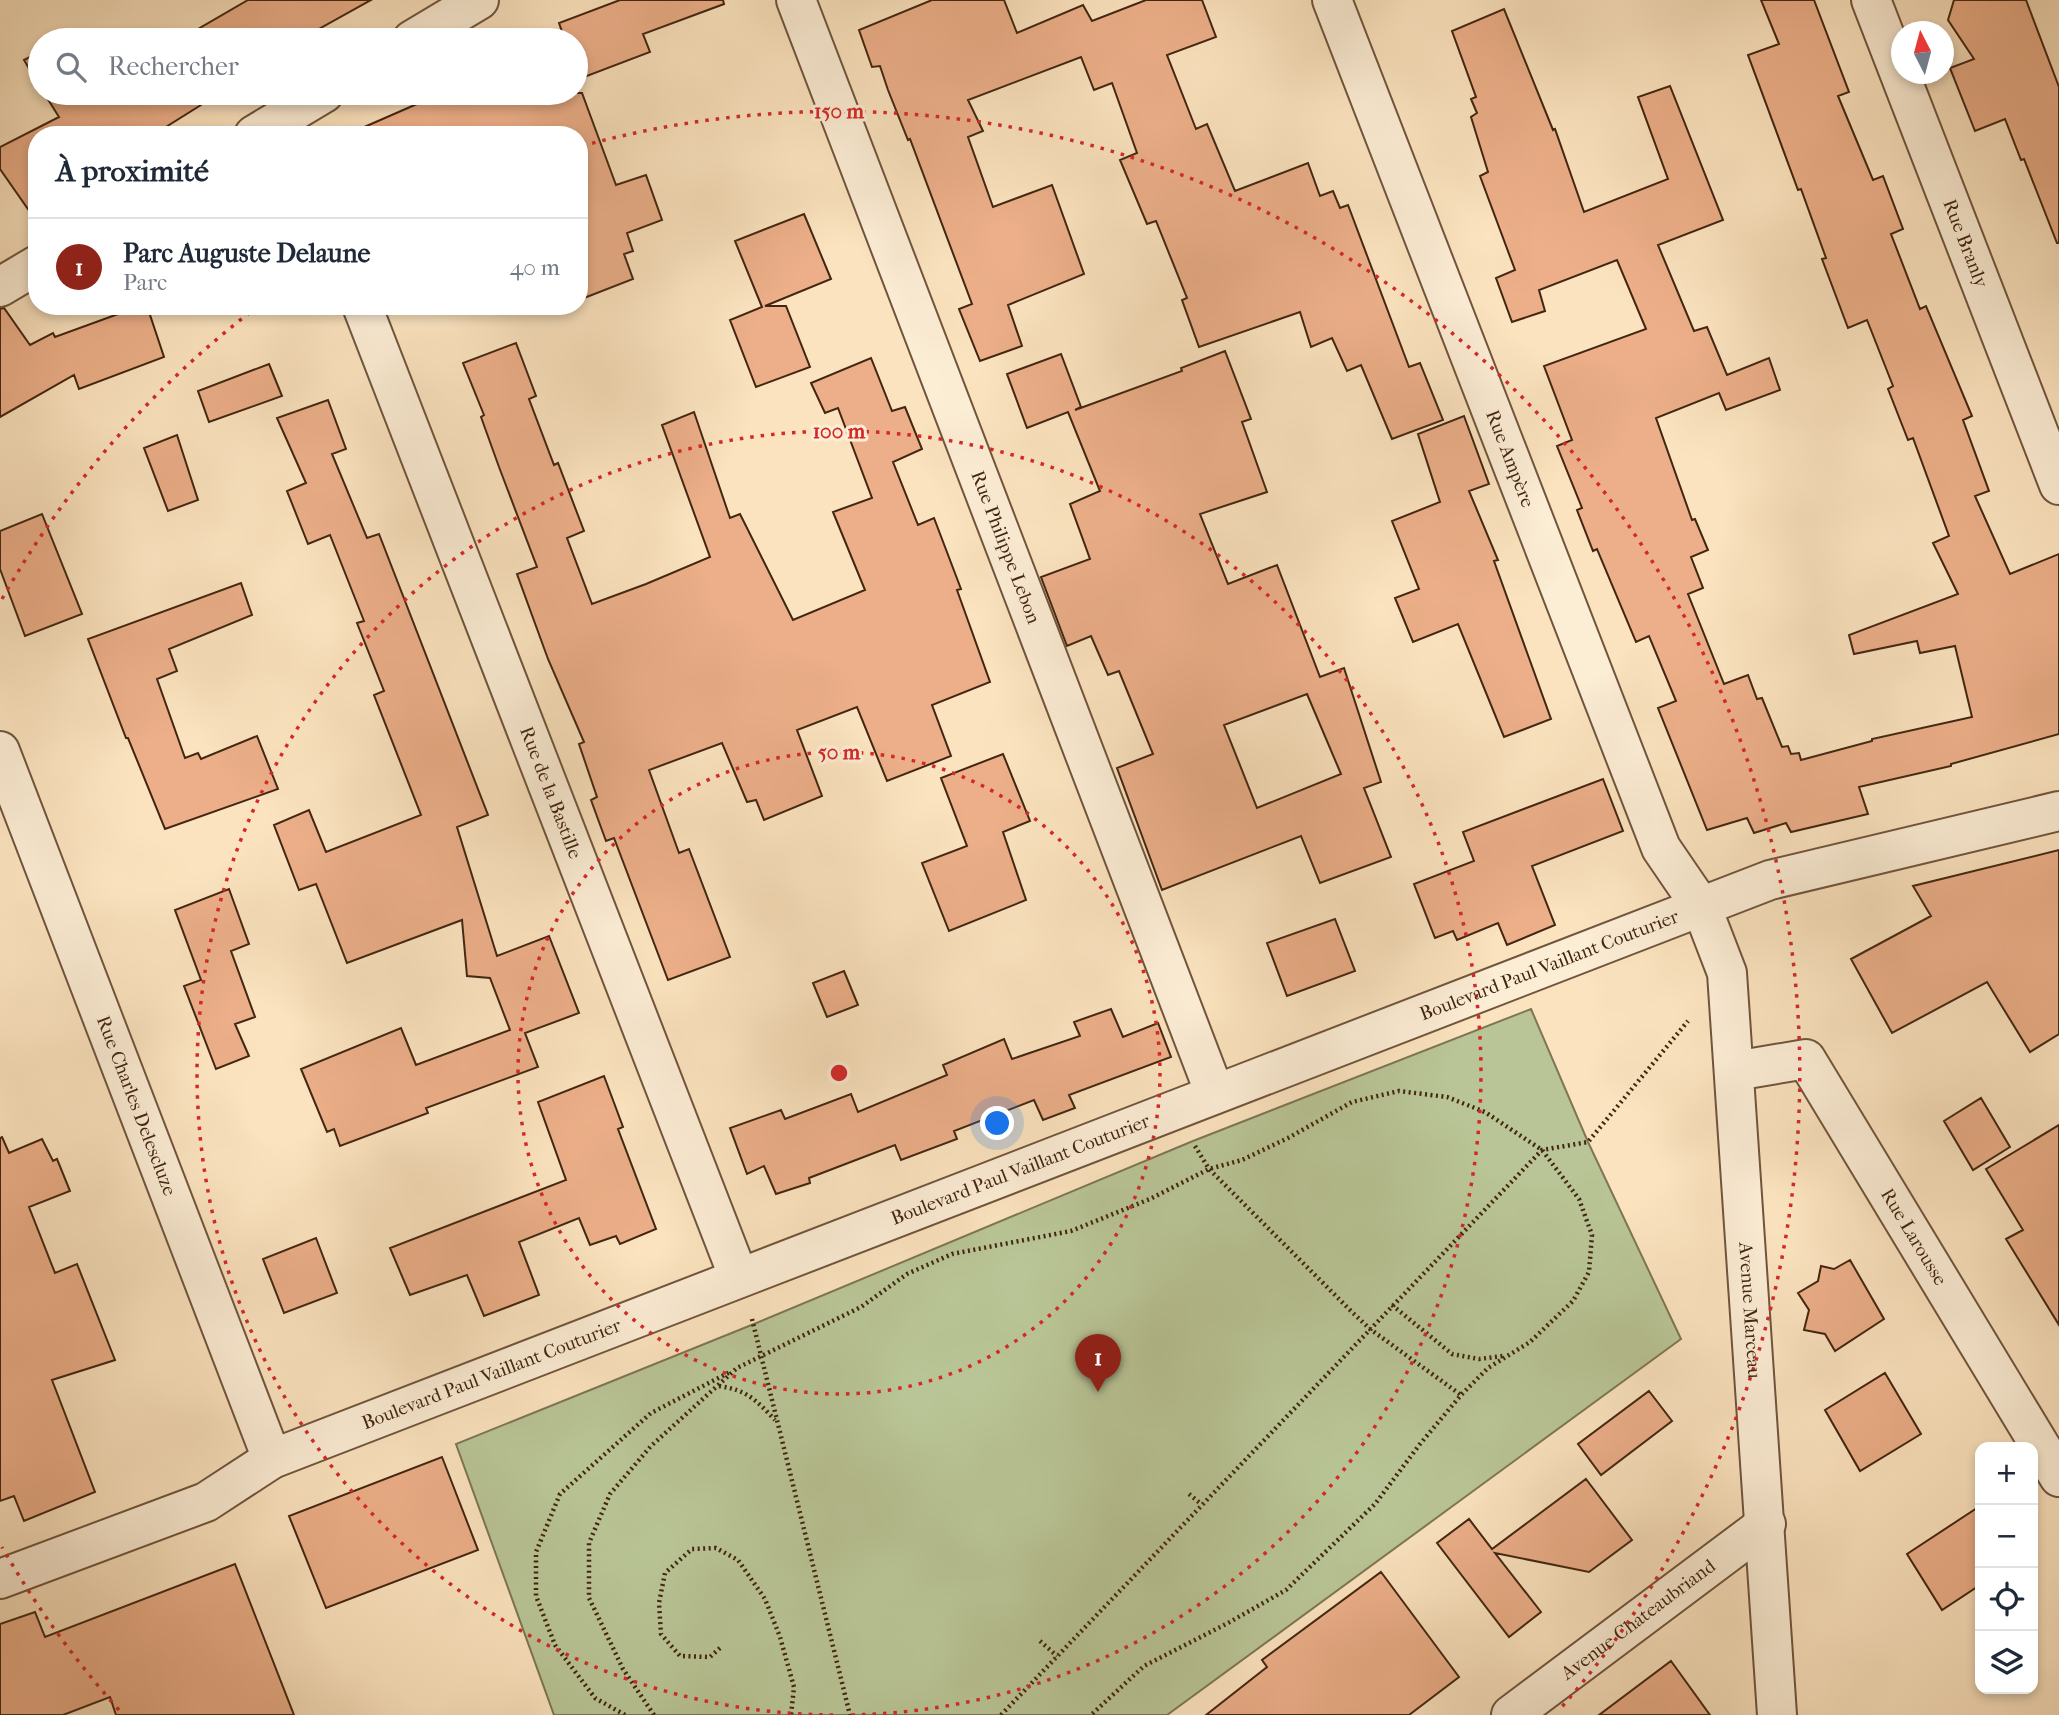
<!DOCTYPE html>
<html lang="fr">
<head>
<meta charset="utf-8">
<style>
  :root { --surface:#fff; --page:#f2f2f3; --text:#1f2937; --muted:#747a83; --line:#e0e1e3; --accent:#8f2418 }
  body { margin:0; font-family:"IM FELL French Canon",serif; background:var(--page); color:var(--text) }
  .controls { position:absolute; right:21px; bottom:21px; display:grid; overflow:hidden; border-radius:14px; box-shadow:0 4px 10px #0003 }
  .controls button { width:63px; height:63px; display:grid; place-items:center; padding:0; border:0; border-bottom:2px solid var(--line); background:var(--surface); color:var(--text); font:35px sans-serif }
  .compass { position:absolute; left:1891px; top:21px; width:63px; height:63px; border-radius:50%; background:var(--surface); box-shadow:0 4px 10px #0003; rotate:354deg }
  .you { position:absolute; left:998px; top:1124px; width:24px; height:24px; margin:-18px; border:5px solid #fff; border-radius:50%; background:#1a73e8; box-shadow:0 0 0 10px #1a73e833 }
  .badge { display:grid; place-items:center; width:46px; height:46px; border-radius:50%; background:var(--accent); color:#fff; font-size:23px; font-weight:700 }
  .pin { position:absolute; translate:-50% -58px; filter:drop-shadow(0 2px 4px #0008) }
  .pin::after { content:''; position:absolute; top:37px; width:24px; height:21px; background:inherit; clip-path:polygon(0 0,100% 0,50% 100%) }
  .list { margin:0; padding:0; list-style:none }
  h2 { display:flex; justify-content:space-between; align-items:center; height:91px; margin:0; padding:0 28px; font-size:30px }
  h2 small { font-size:23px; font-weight:400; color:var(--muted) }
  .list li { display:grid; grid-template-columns:46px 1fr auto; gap:21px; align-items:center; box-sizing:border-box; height:98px; padding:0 28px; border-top:2px solid var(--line) }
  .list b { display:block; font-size:26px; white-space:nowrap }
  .list p { margin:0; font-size:23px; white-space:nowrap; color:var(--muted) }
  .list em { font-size:23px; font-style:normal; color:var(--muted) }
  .icon { flex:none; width:38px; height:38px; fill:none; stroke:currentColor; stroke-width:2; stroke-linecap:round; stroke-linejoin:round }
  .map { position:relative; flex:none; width:2059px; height:1715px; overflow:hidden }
  .search { position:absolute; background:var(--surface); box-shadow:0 4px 10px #0003; left:28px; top:28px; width:560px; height:77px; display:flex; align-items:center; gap:18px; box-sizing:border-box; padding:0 24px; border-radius:38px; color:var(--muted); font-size:26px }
  .panel { position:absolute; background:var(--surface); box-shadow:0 4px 10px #0003; left:28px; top:126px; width:560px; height:189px; border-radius:28px }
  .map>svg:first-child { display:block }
  .green { fill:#b9c596; stroke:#7e7654; stroke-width:2 }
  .building { fill:#ecaf89; stroke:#422611; stroke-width:2; fill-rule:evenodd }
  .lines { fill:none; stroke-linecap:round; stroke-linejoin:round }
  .minor-casing { stroke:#70553c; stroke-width:42 }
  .path { stroke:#422611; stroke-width:4.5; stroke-dasharray:2 3.5; stroke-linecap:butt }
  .minor { stroke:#fcedd5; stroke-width:38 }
  .ring { fill:none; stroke:#d62828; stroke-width:3.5; stroke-dasharray:3.5 7 }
  .labels { text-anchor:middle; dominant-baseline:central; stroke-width:6; stroke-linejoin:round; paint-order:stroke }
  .street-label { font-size:19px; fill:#422611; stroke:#fcedd5 }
  .centre { fill:#d62828; stroke:#fcedd5; stroke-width:3.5 }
  .ring-label { font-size:21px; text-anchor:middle; font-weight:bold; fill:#d62828; stroke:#fcedd5; stroke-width:6; stroke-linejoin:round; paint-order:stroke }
</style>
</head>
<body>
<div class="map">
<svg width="2059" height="1715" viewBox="0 0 2059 1715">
  <rect width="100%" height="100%" fill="#fbe3bf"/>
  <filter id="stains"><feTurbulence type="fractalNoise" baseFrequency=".00286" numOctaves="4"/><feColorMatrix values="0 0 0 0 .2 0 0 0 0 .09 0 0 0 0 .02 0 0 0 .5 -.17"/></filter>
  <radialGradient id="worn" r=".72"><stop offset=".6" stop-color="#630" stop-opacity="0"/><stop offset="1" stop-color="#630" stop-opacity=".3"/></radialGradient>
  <path class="green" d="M 1531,1009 L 1588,1142 L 1681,1339 L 1167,1715 L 554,1715 L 456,1444 L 754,1324 L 1193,1141 Z"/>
  <path class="building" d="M 248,0 L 371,0 L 299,40 L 194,40 L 196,39 L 193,32 Z
    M 620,0 L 723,0 L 724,4 L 643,34 L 650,52 L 579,79 L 576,70 L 576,40 L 565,40 L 559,23 Z
    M 932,0 L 1004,0 L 1017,33 L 1083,5 L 1092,21 L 1146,0 L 1202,0 L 1216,37 L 1167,55 L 1196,129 L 1207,124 L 1235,191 L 1308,163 L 1320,196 L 1333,191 L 1340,208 L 1348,205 L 1409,367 L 1420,363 L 1443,420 L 1392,439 L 1361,365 L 1347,371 L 1332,338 L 1311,347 L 1300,312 L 1199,347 L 1182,300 L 1187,298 L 1156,221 L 1147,224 L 1120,160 L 1137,153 L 1112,83 L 1094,90 L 1081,57 L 968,100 L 983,131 L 968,137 L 993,207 L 1052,185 L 1084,274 L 1008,305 L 1022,346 L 980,361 L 959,309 L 972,304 L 910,139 L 908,140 L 888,90 L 880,66 L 872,67 L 859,30 Z
    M 1761,0 L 1814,0 L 1849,92 L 1838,96 L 1873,180 L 1883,176 L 1903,229 L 1891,234 L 1920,309 L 1926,306 L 1972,416 L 1963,420 L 1989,491 L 1975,496 L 2010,574 L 2059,554 L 2059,734 L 1951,764 L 1951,766 L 1859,787 L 1868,814 L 1791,832 L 1786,823 L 1754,833 L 1747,818 L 1707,830 L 1658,708 L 1676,701 L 1649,636 L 1636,642 L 1597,549 L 1593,551 L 1577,510 L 1582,508 L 1557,446 L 1572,440 L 1544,366 L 1646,329 L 1617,260 L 1539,290 L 1545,311 L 1512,322 L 1496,278 L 1515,270 L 1480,176 L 1488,172 L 1471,117 L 1477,113 L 1471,99 L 1476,97 L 1452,31 L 1504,9 L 1553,130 L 1555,129 L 1584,212 L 1668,179 L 1638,97 L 1670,86 L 1723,220 L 1658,245 L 1694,331 L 1707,327 L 1727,375 L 1769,358 L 1780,390 L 1726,410 L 1719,393 L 1656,418 L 1692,520 L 1695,519 L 1708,550 L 1691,557 L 1703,588 L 1688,594 L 1724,684 L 1748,675 L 1757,699 L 1762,698 L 1782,747 L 1788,746 L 1791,754 L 1799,753 L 1801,760 L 1872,741 L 1872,739 L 1972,717 L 1955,646 L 1920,653 L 1917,641 L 1854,654 L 1849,635 L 1958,594 L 1933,543 L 1949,536 L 1913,438 L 1908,440 L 1888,389 L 1893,386 L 1867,320 L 1848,328 L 1822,259 L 1826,258 L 1801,189 L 1798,190 L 1748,55 L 1779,44 Z
    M 1954,0 L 2026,0 L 2059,87 L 2059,243 L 2057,243 L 2024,159 L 2021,160 L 2005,119 L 1975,131 L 1950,68 L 1974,59 L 1948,20 Z
    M 40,52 L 40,87 L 24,60 Z
    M 44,93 L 92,93 L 94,97 L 102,93 L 215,93 L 200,103 L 201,105 L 153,135 L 37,135 L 37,222 L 0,169 L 0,147 L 59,117 Z
    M 442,93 L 582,93 L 616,185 L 646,175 L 662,220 L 627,233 L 633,251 L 624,254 L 633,279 L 579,300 L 579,135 L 346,135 Z
    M 804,214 L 831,279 L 765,306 L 786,306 L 810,367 L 756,387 L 730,320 L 762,307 L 735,241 Z
    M 140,306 L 147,306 L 164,357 L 79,389 L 74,375 L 0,417 L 0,309 L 4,308 L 30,345 L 53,333 L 55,337 Z
    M 516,343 L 536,396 L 529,399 L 554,465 L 558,463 L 584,531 L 567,538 L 592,604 L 646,584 L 710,557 L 662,425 L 694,412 L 730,518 L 740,514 L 793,620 L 865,590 L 833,512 L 872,498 L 838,408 L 825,413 L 811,383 L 871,358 L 892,411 L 905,407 L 922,449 L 893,462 L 918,525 L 934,518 L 961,589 L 957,590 L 990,682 L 932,705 L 951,756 L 887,781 L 857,707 L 797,730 L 822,796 L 764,820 L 756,800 L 747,802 L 722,743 L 649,770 L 679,853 L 689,849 L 730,957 L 668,980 L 614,838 L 606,841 L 591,800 L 597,797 L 579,744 L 584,742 L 548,659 L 517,574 L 537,567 L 499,467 L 481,417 L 484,415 L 463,363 Z
    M 1225,351 L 1251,419 L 1242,422 L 1267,492 L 1200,514 L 1228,584 L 1277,565 L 1320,677 L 1344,668 L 1381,782 L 1364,788 L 1391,857 L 1320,883 L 1301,836 L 1162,890 L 1117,768 L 1153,754 L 1119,671 L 1108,675 L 1091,636 L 1067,646 L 1041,577 L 1090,559 L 1070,504 L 1100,491 L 1068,412 L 1027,428 L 1007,374 L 1061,354 L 1081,407 L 1075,410 L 1182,371 L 1181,368 ZM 1307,694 L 1341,774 L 1257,808 L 1224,725 Z
    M 269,364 L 282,396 L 209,422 L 198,391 Z
    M 328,400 L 346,449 L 332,454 L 367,538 L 379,534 L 488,815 L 457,827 L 497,956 L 549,936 L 579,1013 L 525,1033 L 538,1067 L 426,1108 L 428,1113 L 340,1146 L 334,1129 L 327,1132 L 301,1069 L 401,1028 L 416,1065 L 510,1030 L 490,978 L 467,976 L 462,920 L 347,963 L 316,884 L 299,890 L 274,825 L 309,810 L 326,852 L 421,815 L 374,695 L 384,691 L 357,623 L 364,621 L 330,535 L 308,544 L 287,491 L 306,483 L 277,418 Z
    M 1464,416 L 1489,484 L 1469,491 L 1498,560 L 1494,561 L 1551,719 L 1504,737 L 1458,624 L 1413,642 L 1395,598 L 1419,589 L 1392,521 L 1440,502 L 1418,434 Z
    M 177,435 L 198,500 L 168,511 L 144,448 Z
    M 42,514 L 82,614 L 25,636 L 0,569 L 0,531 Z
    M 241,583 L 252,615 L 169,649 L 177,671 L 157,679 L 185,758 L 198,753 L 201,759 L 257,736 L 278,789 L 165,829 L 128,738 L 126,738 L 88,639 Z
    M 1003,754 L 1030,821 L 1003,832 L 1026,900 L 949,931 L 922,863 L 967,846 L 941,778 Z
    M 1603,779 L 1623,831 L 1532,866 L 1555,925 L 1507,945 L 1498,923 L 1457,940 L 1453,931 L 1435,938 L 1414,884 L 1474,861 L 1463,832 Z
    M 2059,850 L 2059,1034 L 2030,1052 L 1987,982 L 1892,1033 L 1851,959 L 1931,916 L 1913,886 Z
    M 229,889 L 249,944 L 231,951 L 255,1017 L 235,1024 L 249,1056 L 216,1069 L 184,986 L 201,980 L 175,910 Z
    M 1335,919 L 1355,971 L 1287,996 L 1267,943 Z
    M 844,971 L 858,1005 L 827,1017 L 813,983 Z
    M 1111,1009 L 1123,1037 L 1158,1023 L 1171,1057 L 1069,1095 L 1075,1108 L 1043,1120 L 1034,1100 L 954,1131 L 957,1139 L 901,1160 L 895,1145 L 809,1178 L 810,1183 L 776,1194 L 764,1166 L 747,1174 L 730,1128 L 781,1110 L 785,1119 L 851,1094 L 858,1112 L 947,1075 L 943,1065 L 1004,1039 L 1012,1059 L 1080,1036 L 1074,1022 Z
    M 604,1076 L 623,1127 L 618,1129 L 656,1229 L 620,1244 L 616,1236 L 590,1245 L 579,1218 L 519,1242 L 539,1295 L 484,1316 L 467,1275 L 410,1295 L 390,1248 L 566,1180 L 538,1102 Z
    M 1981,1098 L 2010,1147 L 1973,1170 L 1944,1121 Z
    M 2059,1125 L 2059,1325 L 2006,1239 L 2023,1230 L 1986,1169 Z
    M 2,1137 L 9,1153 L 42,1139 L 53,1161 L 57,1159 L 70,1191 L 29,1207 L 55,1273 L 77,1264 L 115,1360 L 52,1380 L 95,1492 L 24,1521 L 14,1496 L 0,1501 L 0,1138 Z
    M 316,1238 L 337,1293 L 284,1313 L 263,1259 Z
    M 1850,1260 L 1884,1319 L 1835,1351 L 1825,1334 L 1804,1330 L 1809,1310 L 1798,1293 L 1818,1281 L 1821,1266 L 1834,1269 Z
    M 1885,1373 L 1921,1434 L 1860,1471 L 1825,1410 Z
    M 1649,1391 L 1672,1421 L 1601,1475 L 1578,1444 Z
    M 442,1457 L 478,1550 L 326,1608 L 289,1516 Z
    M 1586,1479 L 1632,1540 L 1589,1572 L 1495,1553 L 1541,1612 L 1509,1637 L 1437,1543 L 1469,1519 L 1492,1549 Z
    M 1980,1506 L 1980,1585 L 1942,1610 L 1907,1554 Z
    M 235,1564 L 294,1715 L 116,1715 L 110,1697 L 63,1715 L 0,1715 L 0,1624 L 35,1612 L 45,1637 Z
    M 1381,1572 L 1459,1677 L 1409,1715 L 1206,1715 L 1267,1667 L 1262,1660 Z
    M 1671,1661 L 1710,1715 L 1599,1715 Z"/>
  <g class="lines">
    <defs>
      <g id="minor">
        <path id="s1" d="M 796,0 L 1215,1094"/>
        <path id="s2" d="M 1332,0 L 1661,848 L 1702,908 L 1727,973 L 1777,1715"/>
        <path id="s3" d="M 1871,0 L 2059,485"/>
        <path d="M 412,40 L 479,0"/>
        <path d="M 254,135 L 324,93"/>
        <path d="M 0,287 L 37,265"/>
        <path id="s4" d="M 362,306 L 739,1278"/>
        <path id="s5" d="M 0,751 L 272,1459"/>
        <path id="s6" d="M 1735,1071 L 1806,1059 L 2059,1477"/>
        <path id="s7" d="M 0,1579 L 206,1502 L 272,1459 L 1770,880 L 2059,811"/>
        <path id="s8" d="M 1511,1715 L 1766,1524"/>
      </g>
    </defs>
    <use href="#minor" class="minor-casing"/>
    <path class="path" d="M 1195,1146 L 1209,1169 L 1353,1313 L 1370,1329 L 1461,1395
      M 1392,1305 L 1452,1354 L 1479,1359 L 1503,1356
      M 752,1319 L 850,1715
      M 719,1386 C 747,1390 756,1400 775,1420
      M 1189,1494 L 1201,1504
      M 1040,1641 L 1057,1656
      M 720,1648 L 710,1657 L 680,1656 L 661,1634 L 659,1603 L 665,1573 L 692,1549 L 716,1548 L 738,1560 L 765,1599 L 780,1637 L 794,1687 L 791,1715
      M 625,1715 L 595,1698 L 555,1645 L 536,1596 L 536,1552 L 560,1494 L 651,1413 L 730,1372
      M 654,1715 L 623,1669 L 589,1598 L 589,1543 L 610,1494 L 651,1446 L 737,1368 L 861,1307 L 907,1274 L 952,1254 L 1071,1231 L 1150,1199 L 1209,1169 L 1242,1160 L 1288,1138 L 1352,1102 L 1399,1091 L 1447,1097 L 1485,1112 L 1542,1150 L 1579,1199 L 1592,1235 L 1589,1272 L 1573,1301 L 1530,1342 L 1488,1368 L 1461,1395 L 1420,1444 L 1375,1504 L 1286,1590 L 1228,1623 L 1144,1666 L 1091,1715
      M 1001,1715 L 1542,1150 L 1588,1142 L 1688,1021"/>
    <use href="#minor" class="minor"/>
  </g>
  <g class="ring">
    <circle cx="839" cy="1073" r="321"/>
    <path d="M833 1715A642 642 0 1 1 845 1715"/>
    <path d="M119 1710A962 962 0 0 1 2 1547M2 599A962 962 0 0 1 253 310M582 146A962 962 0 0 1 1559 1710"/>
  </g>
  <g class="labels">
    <g class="street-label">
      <text stroke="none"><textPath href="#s3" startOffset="261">Rue Branly</textPath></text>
      <text stroke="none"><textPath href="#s2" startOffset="492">Rue Ampère</textPath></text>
      <text stroke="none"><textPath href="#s1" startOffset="586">Rue Philippe Lebon</textPath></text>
      <text stroke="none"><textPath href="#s4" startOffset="522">Rue de la Bastille</textPath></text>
      <text stroke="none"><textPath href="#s7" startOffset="1668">Boulevard Paul Vaillant Couturier</textPath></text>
      <text stroke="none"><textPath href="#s5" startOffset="380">Rue Charles Delescluze</textPath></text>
      <text stroke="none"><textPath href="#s7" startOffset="1101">Boulevard Paul Vaillant Couturier</textPath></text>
      <text stroke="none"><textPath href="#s6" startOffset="280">Rue Larousse</textPath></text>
      <text stroke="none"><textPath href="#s2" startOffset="1390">Avenue Marceau</textPath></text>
      <text stroke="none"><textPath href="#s7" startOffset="534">Boulevard Paul Vaillant Couturier</textPath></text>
      <text stroke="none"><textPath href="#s8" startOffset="159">Avenue Chateaubriand</textPath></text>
    </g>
  </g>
  <circle cx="839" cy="1073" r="10" class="centre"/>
  <g class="ring-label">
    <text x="839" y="118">150 m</text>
    <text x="839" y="438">100 m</text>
    <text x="839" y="759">50 m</text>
  </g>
  <rect width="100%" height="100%" filter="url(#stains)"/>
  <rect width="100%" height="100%" fill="url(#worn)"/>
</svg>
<div class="controls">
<button>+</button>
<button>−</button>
<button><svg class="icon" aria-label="locate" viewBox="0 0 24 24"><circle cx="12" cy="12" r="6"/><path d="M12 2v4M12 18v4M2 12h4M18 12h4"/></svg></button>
<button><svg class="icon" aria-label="layers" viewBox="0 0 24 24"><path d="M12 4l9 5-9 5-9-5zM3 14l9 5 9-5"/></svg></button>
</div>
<svg class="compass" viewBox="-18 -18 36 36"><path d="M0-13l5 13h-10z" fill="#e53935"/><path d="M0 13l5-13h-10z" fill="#747a83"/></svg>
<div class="you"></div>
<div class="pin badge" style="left:1098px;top:1392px">1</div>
<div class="search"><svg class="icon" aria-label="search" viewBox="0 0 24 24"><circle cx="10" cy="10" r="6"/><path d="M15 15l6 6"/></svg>Rechercher</div>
<section class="panel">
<h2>À proximité<small></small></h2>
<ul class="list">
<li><span class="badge">1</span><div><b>Parc Auguste Delaune</b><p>Parc</p></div><em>40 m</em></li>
</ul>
</section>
</div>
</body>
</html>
